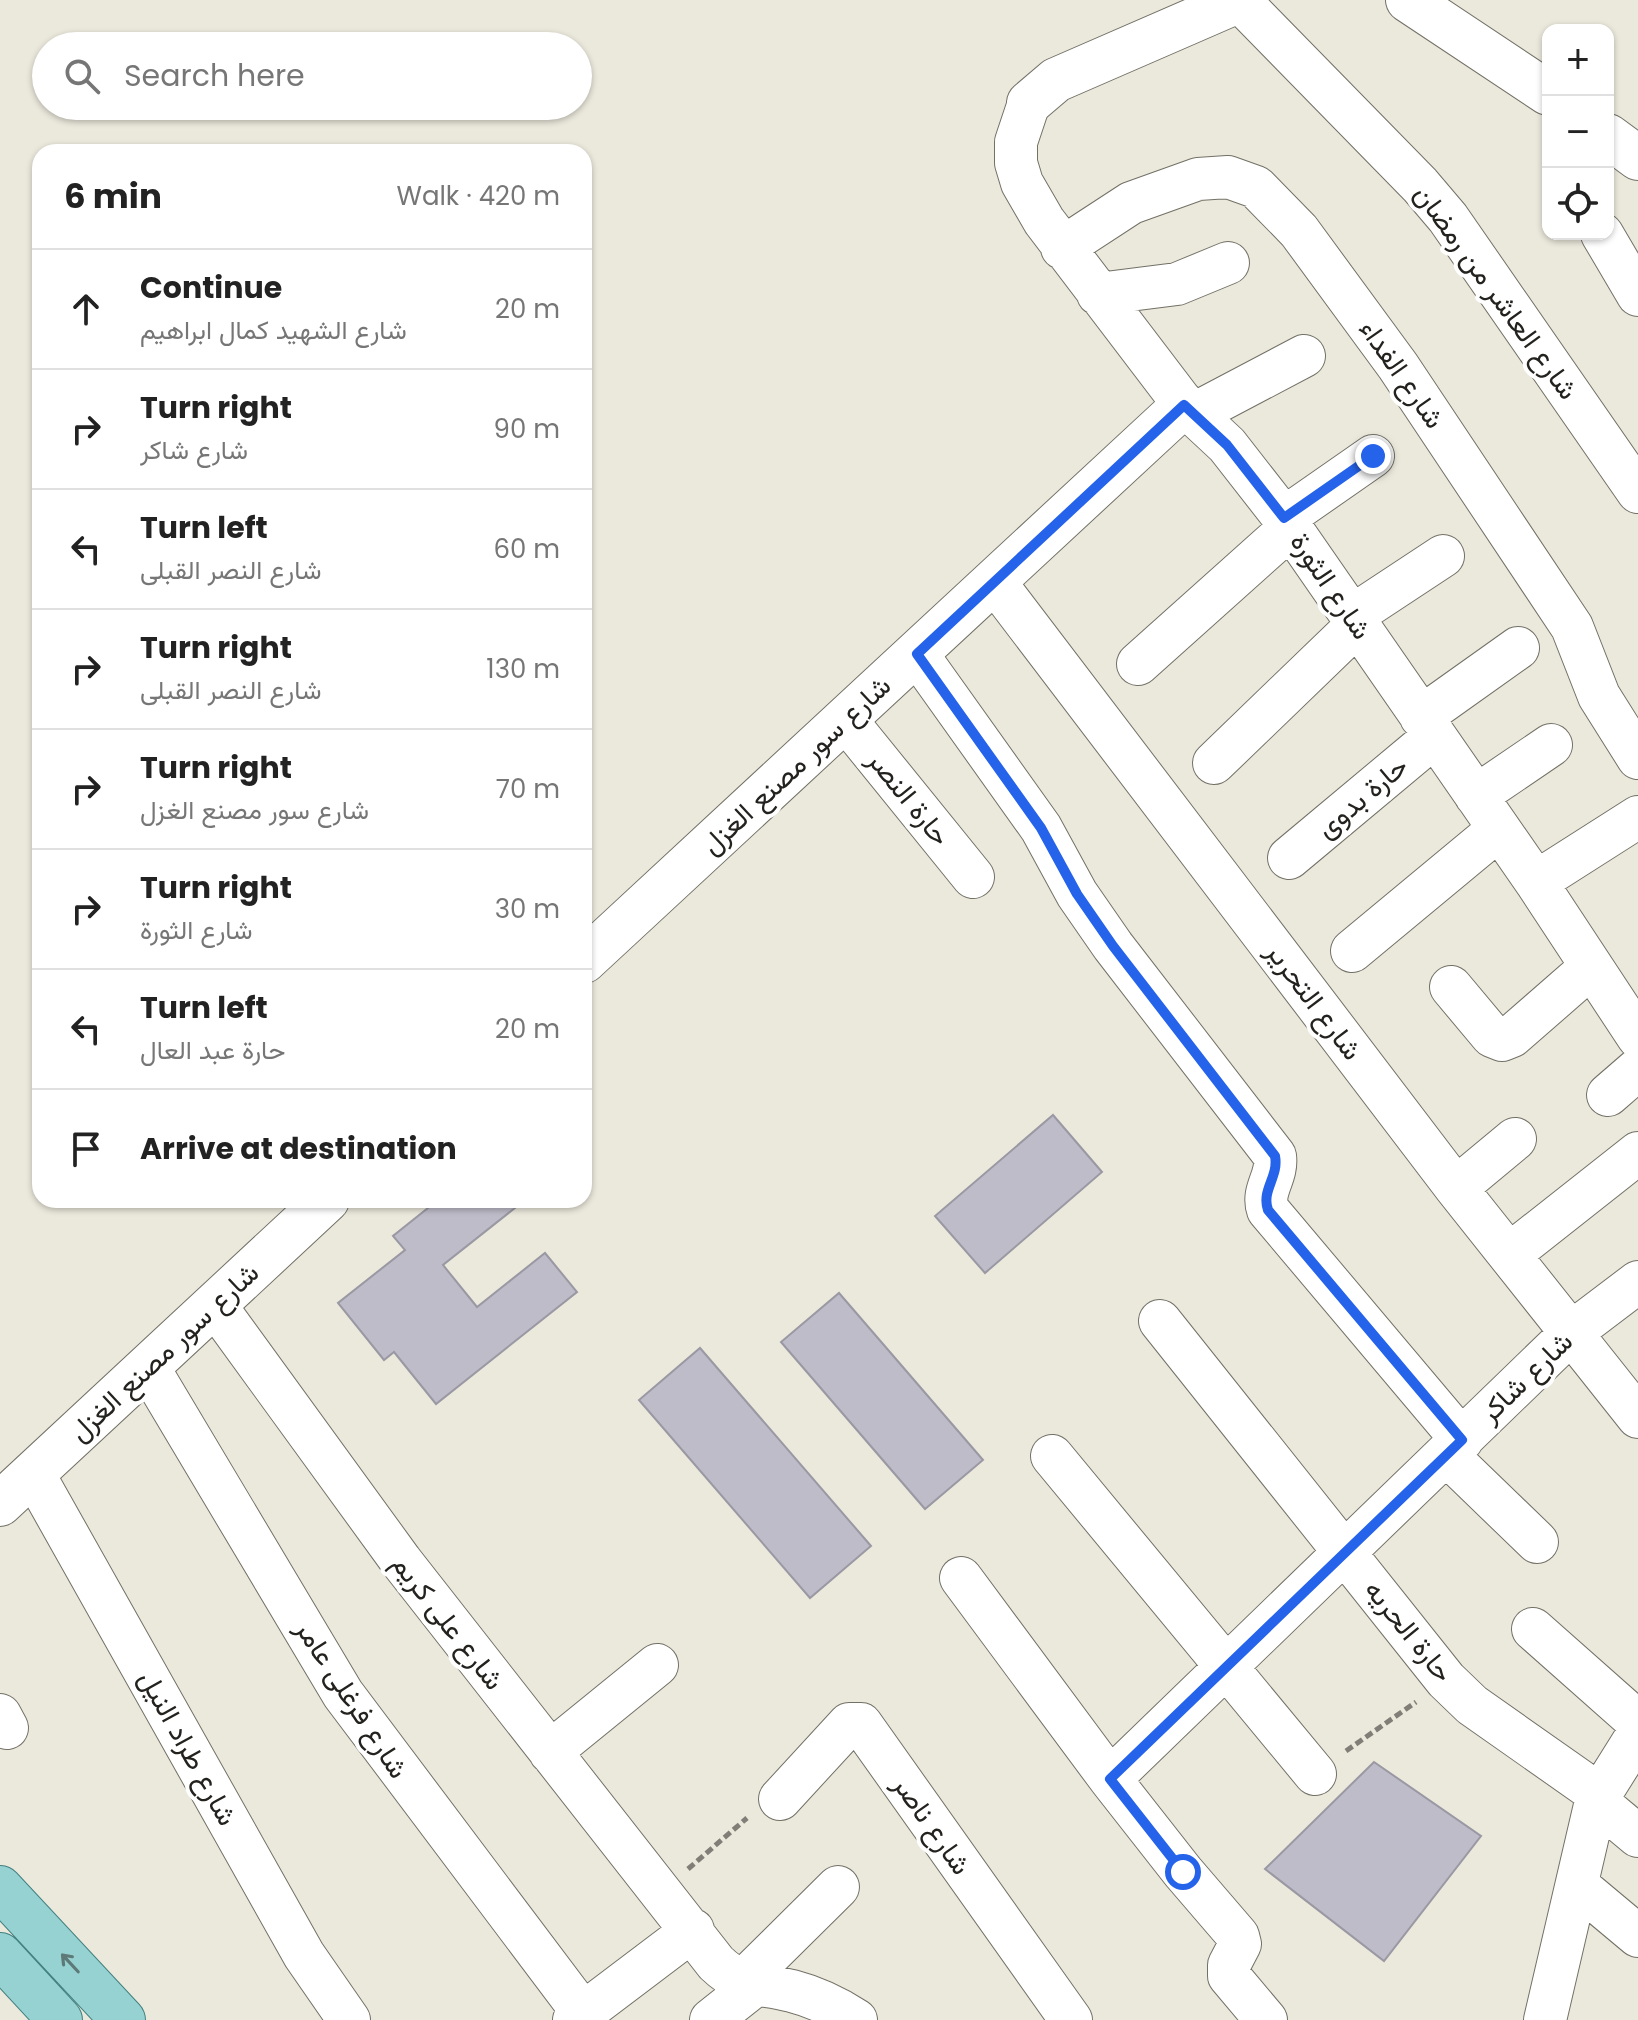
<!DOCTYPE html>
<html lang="en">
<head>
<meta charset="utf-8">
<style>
  :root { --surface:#fff; --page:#f2f2f2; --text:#222; --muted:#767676; --line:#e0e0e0 }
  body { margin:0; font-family:Poppins,Vazirmatn,sans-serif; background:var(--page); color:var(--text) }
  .controls { position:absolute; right:24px; top:24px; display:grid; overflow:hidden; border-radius:16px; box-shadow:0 2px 6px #0004 }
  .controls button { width:72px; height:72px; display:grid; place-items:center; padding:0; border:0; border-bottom:2px solid var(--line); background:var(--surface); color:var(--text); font:40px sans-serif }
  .stop { position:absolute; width:24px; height:24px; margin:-18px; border:6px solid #2563eb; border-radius:50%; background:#fff }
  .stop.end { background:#2563eb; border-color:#fff; box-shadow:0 2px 8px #0008 }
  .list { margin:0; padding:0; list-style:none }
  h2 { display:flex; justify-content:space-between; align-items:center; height:104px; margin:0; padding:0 32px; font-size:34px }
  h2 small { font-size:26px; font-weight:400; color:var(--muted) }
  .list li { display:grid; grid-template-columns:52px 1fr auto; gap:24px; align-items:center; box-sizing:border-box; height:120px; padding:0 32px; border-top:2px solid var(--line) }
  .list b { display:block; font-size:30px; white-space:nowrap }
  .list p { margin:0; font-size:26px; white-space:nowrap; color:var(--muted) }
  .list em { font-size:26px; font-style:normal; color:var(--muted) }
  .icon { flex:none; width:44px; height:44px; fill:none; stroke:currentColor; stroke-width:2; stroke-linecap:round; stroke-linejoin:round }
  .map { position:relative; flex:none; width:1638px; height:2020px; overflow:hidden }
  .search { position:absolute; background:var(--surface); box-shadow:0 2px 6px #0004; left:32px; top:32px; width:560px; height:88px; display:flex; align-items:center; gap:20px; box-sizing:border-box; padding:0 28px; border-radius:44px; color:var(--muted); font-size:30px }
  .panel { position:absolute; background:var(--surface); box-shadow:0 2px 6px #0004; left:32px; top:144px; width:560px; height:1064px; border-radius:24px }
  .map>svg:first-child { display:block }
  .building { fill:#bebcc8; stroke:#9a98a3; stroke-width:2 }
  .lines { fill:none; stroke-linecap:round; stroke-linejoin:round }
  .minor-casing { stroke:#737166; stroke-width:44 }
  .tertiary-casing { stroke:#737166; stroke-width:46 }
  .primary-casing { stroke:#428180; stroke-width:46 }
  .path { stroke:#807e77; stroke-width:5; stroke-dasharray:8 4; stroke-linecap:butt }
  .minor { stroke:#fff; stroke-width:42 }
  .tertiary { stroke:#fff; stroke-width:44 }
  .primary { stroke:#97d2d2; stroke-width:44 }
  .oneway { stroke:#5d7a78 }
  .route { stroke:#2563eb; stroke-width:10 }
  .labels { text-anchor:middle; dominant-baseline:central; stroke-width:8; stroke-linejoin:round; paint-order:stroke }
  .street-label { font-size:28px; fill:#23221e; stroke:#fff }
</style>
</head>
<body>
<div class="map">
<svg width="1638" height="2020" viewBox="0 0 1638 2020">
  <rect width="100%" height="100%" fill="#ebe8dc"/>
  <path class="building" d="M 1053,1115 L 1102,1172 L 985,1273 L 935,1216 Z
    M 438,1200 L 525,1200 L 443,1265 L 477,1307 L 545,1253 L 577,1292 L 436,1404 L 394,1352 L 384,1360 L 338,1303 L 405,1250 L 393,1236 Z
    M 839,1293 L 983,1460 L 925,1509 L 781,1342 Z
    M 700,1348 L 871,1546 L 810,1598 L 639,1400 Z
    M 1374,1762 L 1481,1836 L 1384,1961 L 1265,1869 Z"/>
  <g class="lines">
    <defs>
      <path id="minor" d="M 1239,0 L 1420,185 L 1448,218 L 1638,492
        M 1029,103 L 1016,142 L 1016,163 L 1022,183 L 1044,221 L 1184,405 L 1227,445 L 1284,518 L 1536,882 L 1638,1037
        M 1602,234 L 1638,295
        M 1062,248 L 1131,203 L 1198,179 L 1228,177 L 1256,187 L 1299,231 L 1398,366 L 1572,627 L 1599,696 L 1638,758
        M 1098,294 L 1177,284 L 1228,263
        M 1194,414 L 1304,356
        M 1284,518 L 1373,456
        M 994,581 L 1456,1188 L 1638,1417
        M 1352,616 L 1443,556
        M 917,654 L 1041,828 L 1077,894 L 1113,946 L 1275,1156 C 1278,1177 1261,1190 1268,1210 L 1462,1440
        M 1138,664 L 1291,527
        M 1421,717 L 1518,648
        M 845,719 L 973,877
        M 1214,763 L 1357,625
        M 1476,796 L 1551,745
        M 1289,858 L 1435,736
        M 1536,882 L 1638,817
        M 1352,951 L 1499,829
        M 1451,987 L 1492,1036 L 1502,1040 L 1512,1036 L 1591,967
        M 1608,1095 L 1638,1069
        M 1456,1188 L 1515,1139
        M 1510,1254 L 1638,1153
        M 215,1305 L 401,1561 L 716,1963 C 743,1989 759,1982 792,1991 C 815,1997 836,2007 856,2020
        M 1160,1321 L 1446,1680 L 1472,1705 L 1600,1795
        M 148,1367 L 343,1694 L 583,2013
        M 1447,1455 L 1537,1542
        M 1052,1456 L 1315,1774
        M 33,1473 L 304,1955 L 349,2020
        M 961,1578 L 1110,1779 L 1183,1872 L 1238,1936 L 1240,1944 L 1229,1965 L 1229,1976 L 1266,2020
        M 1533,1629 L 1638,1722
        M 0,1715 L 7,1728
        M 550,1752 L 657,1665
        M 1110,1779 L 1572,1332 L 1638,1282
        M 780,1799 L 849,1724 L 861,1724 L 1071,2020
        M 1596,1801 L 1638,1836
        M 1577,1885 L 1638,1936
        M 741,1983 L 838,1887
        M 574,2020 L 693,1930
        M 711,2020 L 755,1985
        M 1545,2020 L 1596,1801 L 1638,1734"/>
      <path id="tertiary" d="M 1408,0 L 1548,93
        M 1029,103 L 1056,80 L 1240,0
        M 1608,136 L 1638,158
        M 584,961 L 1184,405
        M 0,1504 L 327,1200"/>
      <path id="primary" d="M 0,1888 L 123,2020
        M 0,1955 L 60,2020"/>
    </defs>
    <use href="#minor" class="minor-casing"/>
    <use href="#tertiary" class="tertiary-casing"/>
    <use href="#primary" class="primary-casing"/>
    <path class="path" d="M 1346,1751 L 1416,1702
      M 688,1869 L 747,1818"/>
    <use href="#minor" class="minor"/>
    <use href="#tertiary" class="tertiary"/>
    <use href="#primary" class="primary"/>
  </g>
  <defs><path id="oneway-shaft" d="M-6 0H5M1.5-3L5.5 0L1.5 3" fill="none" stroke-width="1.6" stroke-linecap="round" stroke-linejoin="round" transform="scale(2)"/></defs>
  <use class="oneway" href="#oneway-shaft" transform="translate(70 1963) rotate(-133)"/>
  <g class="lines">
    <path class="route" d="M 1183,1872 L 1110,1779 L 1462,1440 L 1268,1210 C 1261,1190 1279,1177 1275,1156 L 1113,946 L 1077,894 L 1041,828 L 917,654 L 1184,405 L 1227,445 L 1284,518 L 1373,456"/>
  </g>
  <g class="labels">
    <g class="street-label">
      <text transform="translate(1496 292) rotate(54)">شارع العاشر من رمضان</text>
      <text transform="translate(1402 374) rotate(55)">شارع الفداء</text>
      <text transform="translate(1331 586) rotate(56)">شارع الثورة</text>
      <text transform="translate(796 765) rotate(-43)">شارع سور مصنع الغزل</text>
      <text transform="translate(1362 797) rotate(-40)">حارة بدوى</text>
      <text transform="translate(909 798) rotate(51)">حارة النصر</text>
      <text transform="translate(1314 1001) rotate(53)">شارع التحرير</text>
      <text transform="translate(164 1352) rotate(-43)">شارع سور مصنع الغزل</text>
      <text transform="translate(1526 1377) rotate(-44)">شارع شاكر</text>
      <text transform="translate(448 1622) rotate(52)">شارع على كريم</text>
      <text transform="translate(1409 1631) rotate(51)">حارة الحريه</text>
      <text transform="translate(352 1699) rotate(57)">شارع فرغلى عامر</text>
      <text transform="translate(188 1748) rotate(61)">شارع طراد النيل</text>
      <text transform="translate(932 1825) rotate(55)">شارع ناصر</text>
    </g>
  </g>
</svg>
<div class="controls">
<button>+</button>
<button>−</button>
<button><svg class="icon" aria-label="locate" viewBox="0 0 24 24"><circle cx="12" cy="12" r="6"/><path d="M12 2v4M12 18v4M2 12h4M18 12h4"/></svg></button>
</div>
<div class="stop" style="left:1183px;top:1872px"></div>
<div class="stop end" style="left:1373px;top:456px"></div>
<div class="search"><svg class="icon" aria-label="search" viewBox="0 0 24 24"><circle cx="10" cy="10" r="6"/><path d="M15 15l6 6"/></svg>Search here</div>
<section class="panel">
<h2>6 min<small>Walk · 420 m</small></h2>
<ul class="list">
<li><svg class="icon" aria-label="ahead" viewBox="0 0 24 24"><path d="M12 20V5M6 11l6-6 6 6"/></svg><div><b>Continue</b><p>شارع الشهيد كمال ابراهيم</p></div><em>20 m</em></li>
<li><svg class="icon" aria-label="right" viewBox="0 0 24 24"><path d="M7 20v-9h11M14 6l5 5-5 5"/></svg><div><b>Turn right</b><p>شارع شاكر</p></div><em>90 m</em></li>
<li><svg class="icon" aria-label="left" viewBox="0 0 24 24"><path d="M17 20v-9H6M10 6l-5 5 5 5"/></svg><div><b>Turn left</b><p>شارع النصر القبلى</p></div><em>60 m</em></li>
<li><svg class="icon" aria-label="right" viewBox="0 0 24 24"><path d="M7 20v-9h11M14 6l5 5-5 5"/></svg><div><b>Turn right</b><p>شارع النصر القبلى</p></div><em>130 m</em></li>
<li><svg class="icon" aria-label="right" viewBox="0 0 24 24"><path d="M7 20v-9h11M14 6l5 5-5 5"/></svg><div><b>Turn right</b><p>شارع سور مصنع الغزل</p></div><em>70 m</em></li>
<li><svg class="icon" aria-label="right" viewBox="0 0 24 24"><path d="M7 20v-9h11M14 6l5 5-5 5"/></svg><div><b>Turn right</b><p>شارع الثورة</p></div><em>30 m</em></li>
<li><svg class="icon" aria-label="left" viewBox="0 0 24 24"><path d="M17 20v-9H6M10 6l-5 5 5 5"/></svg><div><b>Turn left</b><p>حارة عبد العال</p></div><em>20 m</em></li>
<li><svg class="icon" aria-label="arrive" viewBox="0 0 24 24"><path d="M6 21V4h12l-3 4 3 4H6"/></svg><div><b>Arrive at destination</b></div></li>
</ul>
</section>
</div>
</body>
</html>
